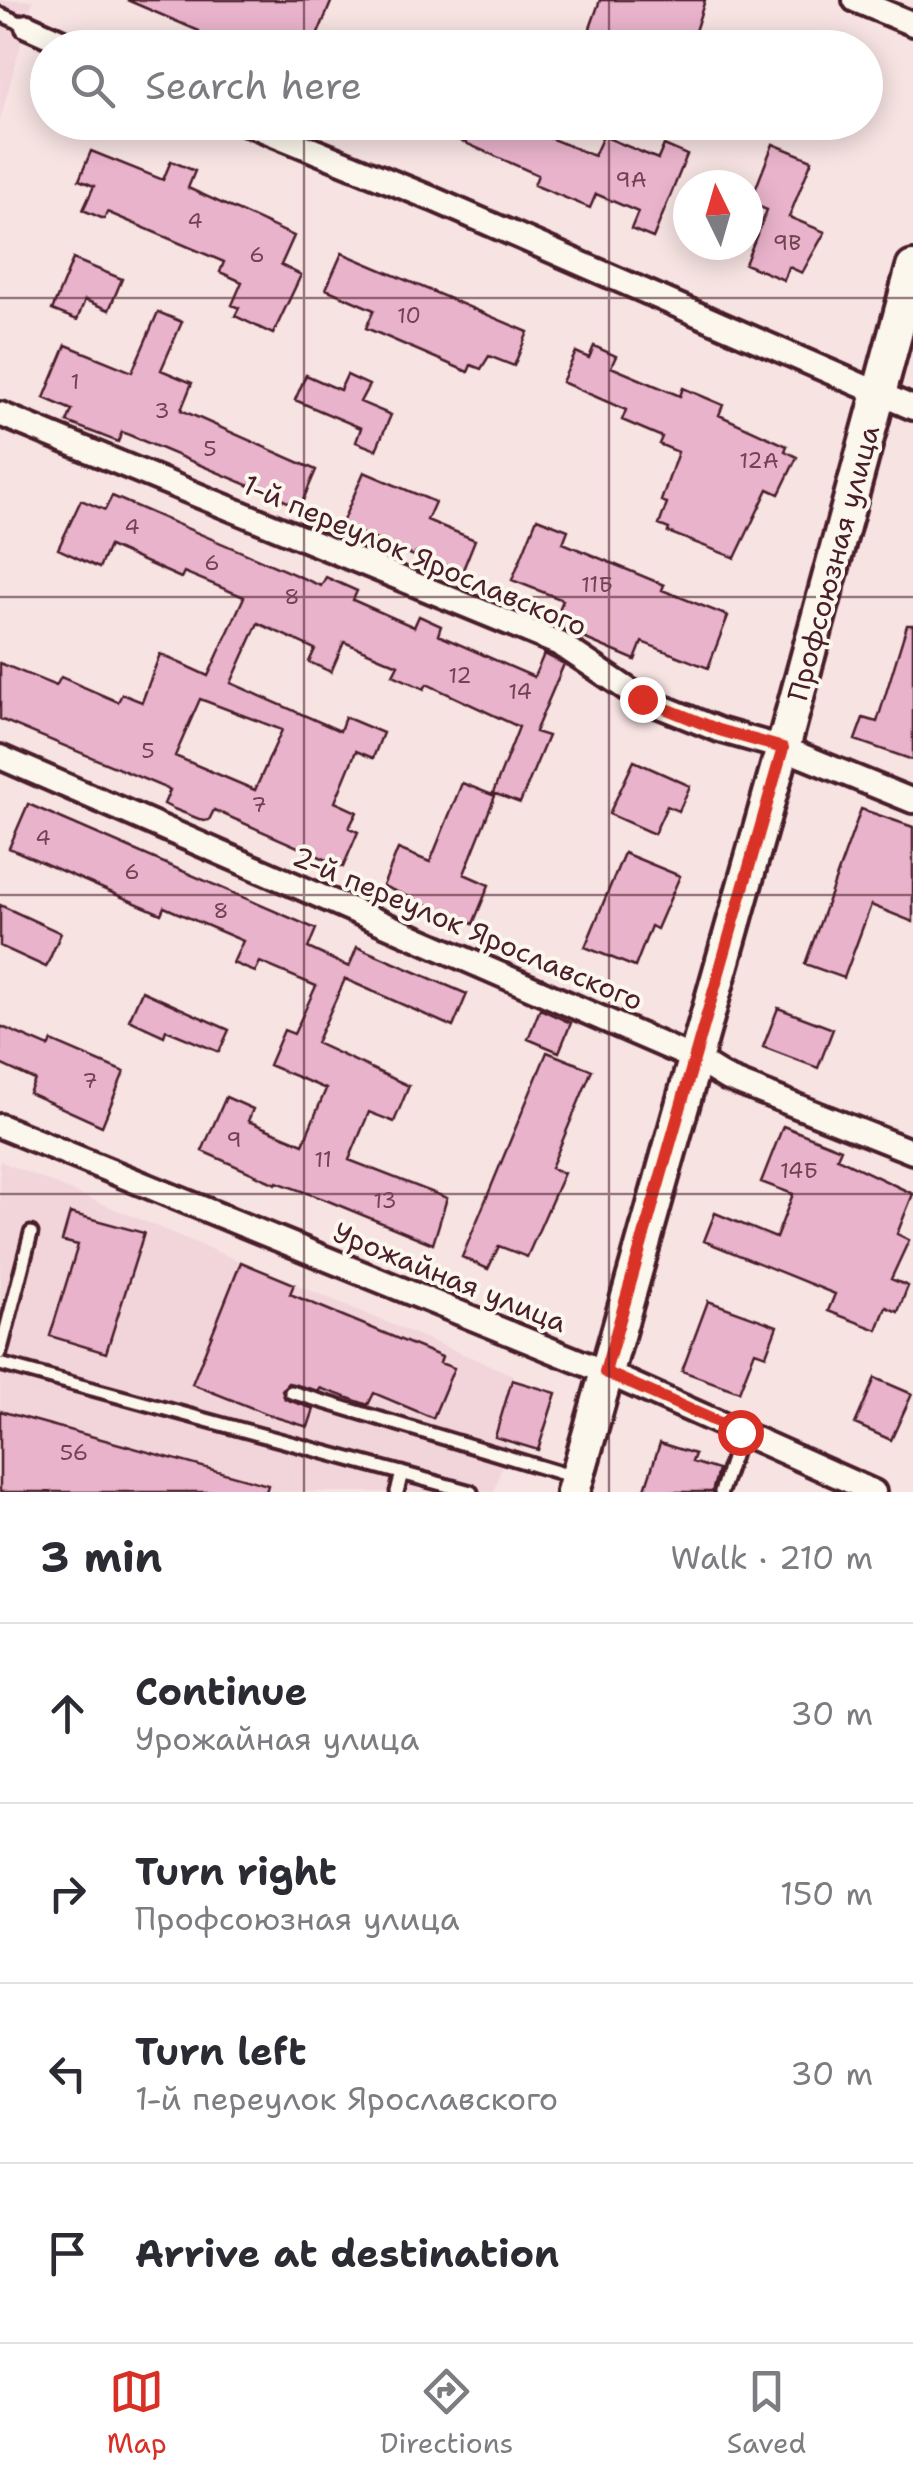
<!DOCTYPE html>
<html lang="en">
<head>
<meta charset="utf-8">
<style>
  :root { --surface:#fff; --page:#f7f7f7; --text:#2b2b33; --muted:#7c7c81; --line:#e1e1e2; --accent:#d93025 }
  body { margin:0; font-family:"Shantell Sans",sans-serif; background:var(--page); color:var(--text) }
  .compass { position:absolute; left:673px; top:170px; width:90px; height:90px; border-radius:50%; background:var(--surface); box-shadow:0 5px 25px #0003; rotate:355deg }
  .stop { position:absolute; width:30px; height:30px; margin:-22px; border:8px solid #d93025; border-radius:50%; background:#fff }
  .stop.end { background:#d93025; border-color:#fff; box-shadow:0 2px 10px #0008 }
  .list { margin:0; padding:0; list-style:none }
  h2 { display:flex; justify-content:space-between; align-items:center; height:130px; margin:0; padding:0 40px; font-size:42px }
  h2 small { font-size:32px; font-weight:400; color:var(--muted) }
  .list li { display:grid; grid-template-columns:65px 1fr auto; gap:30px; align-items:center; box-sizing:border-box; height:180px; padding:0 40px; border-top:2px solid var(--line) }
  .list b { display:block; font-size:38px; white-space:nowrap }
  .list p { margin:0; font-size:32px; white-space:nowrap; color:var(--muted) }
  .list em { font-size:32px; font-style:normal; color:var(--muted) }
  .icon { flex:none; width:55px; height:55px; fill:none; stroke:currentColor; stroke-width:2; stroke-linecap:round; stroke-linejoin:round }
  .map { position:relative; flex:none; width:913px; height:1492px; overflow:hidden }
  .search { position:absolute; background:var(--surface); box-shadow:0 5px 25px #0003; left:30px; right:30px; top:30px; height:110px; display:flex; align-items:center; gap:25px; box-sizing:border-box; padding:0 35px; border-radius:55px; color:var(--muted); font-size:38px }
  .sheet { height:850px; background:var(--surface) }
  nav { display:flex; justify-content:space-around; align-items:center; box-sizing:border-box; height:140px; border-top:2px solid var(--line); background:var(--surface); font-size:28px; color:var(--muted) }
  nav a { display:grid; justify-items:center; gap:5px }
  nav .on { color:var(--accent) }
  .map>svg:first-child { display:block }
  .built { fill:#f2d5db }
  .building { fill:#e9b3cb; stroke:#4a1f2b; stroke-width:2.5; fill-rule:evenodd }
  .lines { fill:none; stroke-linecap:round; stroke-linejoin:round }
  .lane-casing { stroke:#4a1f2b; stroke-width:19 }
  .street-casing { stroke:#4a1f2b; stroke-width:30 }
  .secondary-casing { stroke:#4a1f2b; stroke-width:40 }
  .lane { stroke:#fbf7ec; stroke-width:11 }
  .street { stroke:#fbf7ec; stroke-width:22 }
  .secondary { stroke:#fbf7ec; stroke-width:32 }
  .route { stroke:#d93025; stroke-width:12 }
  .grid { fill:none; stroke:#4a1f2b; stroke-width:2.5; stroke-opacity:0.55 }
  .labels { text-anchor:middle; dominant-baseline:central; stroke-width:8; stroke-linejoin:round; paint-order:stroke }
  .number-label { font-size:22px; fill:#724453 }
  .street-label { font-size:28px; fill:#4a1f2b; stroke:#fbf7ec }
</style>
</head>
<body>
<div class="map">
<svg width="913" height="1492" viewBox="0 0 913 1492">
  <rect width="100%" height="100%" fill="#f6e3e2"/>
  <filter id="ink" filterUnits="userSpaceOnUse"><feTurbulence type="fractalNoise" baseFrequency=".01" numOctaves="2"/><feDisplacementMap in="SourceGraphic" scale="20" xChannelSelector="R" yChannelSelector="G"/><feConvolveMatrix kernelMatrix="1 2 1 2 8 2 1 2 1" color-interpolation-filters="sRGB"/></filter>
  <g filter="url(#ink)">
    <path class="built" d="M 0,0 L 33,0 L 0,120 Z
      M 0,1161 L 513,1375 L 495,1436 L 509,1441 L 494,1492 L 0,1492 Z"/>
    <path class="building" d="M 127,0 L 332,0 L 312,48 L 192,48 L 199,31 Z
      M 600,0 L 705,0 L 692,41 L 688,39 L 685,48 L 583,48 Z
      M 418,122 L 527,122 L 525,128 L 594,156 L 603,136 L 658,159 L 664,145 L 687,155 L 653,238 L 631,229 L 638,212 L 596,194 L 590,208 L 534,185 L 538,175 Z
      M 773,144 L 812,160 L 789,217 L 825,232 L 802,273 L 789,267 L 784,280 L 745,264 L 767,210 L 750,203 Z
      M 91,151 L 163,180 L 171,161 L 195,171 L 188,188 L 294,236 L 281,265 L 301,275 L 273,334 L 235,316 L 239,308 L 232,305 L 242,282 L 220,272 L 224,262 L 107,212 L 104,219 L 83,210 L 94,186 L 79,180 Z
      M 342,253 L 528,332 L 514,366 L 489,356 L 481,369 L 471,365 L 468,372 L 366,328 L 374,310 L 326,289 Z
      M 73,259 L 122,279 L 109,310 L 85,300 L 77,320 L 52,310 Z
      M 158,312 L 182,322 L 161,370 L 192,383 L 181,410 L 316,470 L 300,507 L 122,432 L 118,442 L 67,422 L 72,410 L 44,398 L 66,345 L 132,372 Z
      M 594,346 L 616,356 L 611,367 L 680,396 L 683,388 L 723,405 L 719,415 L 787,446 L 785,451 L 797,457 L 779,494 L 768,489 L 735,558 L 668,532 L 669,529 L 659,525 L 667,503 L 661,501 L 678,452 L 659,444 L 662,437 L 622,420 L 626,410 L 562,382 L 576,352 L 589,358 Z
      M 306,375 L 340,390 L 347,375 L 369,385 L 360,402 L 391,415 L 376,450 L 356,442 L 361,428 L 295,400 Z
      M 364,472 L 435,502 L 427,520 L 475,540 L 462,572 L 416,553 L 414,556 L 341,525 Z
      M 112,496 L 321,586 L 326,577 L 357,591 L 353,600 L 414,627 L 419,616 L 441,626 L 438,635 L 534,677 L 544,654 L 564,664 L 535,732 L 548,736 L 520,803 L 493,793 L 519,727 L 427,684 L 424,689 L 393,675 L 398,665 L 344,642 L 331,672 L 309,662 L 315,649 L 258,623 L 231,683 L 340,731 L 345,717 L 383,733 L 373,758 L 356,751 L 335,802 L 357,812 L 349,828 L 358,832 L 343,867 L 214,810 L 209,820 L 204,821 L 174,809 L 164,804 L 170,790 L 0,719 L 0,663 L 56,686 L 61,677 L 118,702 L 122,694 L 142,702 L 160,654 L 208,676 L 244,597 L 184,572 L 181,578 L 109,546 L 99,568 L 58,549 L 81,500 L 105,510 ZM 200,699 L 282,730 L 255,790 L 175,756 Z
      M 537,518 L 568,530 L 563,543 L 664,585 L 662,590 L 728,616 L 708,668 L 642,642 L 635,660 L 553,625 L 563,600 L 512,580 Z
      M 907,625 L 913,625 L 913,760 L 855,740 L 863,718 L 877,722 Z
      M 634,761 L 690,786 L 679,811 L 667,806 L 654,834 L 609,814 Z
      M 462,783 L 495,796 L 464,874 L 489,885 L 473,924 L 383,886 L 398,849 L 430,862 Z
      M 28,804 L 316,929 L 308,948 L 349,967 L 357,947 L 467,994 L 453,1027 L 345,979 L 316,1043 L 409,1086 L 394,1122 L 369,1112 L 349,1160 L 447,1198 L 433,1244 L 326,1200 L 277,1182 L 276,1184 L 202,1151 L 226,1097 L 253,1109 L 248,1121 L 303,1144 L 326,1089 L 269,1065 L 284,1030 L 294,1034 L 316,986 L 260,962 L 255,972 L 233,963 L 243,941 L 164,907 L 161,914 L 9,848 Z
      M 861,809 L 913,827 L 913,922 L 871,905 L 844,978 L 805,964 Z
      M 624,853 L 680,876 L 657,929 L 651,926 L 635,967 L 585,947 Z
      M 0,905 L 61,933 L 46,967 L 0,946 Z
      M 142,991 L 229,1030 L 219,1052 L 166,1030 L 164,1036 L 129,1020 Z
      M 778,1008 L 833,1029 L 818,1068 L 763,1047 Z
      M 540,1009 L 571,1023 L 559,1052 L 528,1039 Z
      M 0,1026 L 49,1047 L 52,1041 L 124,1072 L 102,1126 L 29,1093 L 35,1080 L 0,1064 Z
      M 547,1052 L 592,1070 L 551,1168 L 564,1173 L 527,1257 L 499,1246 L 488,1269 L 462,1257 Z
      M 783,1126 L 841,1149 L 837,1158 L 913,1194 L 897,1234 L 909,1240 L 891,1279 L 908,1286 L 898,1312 L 886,1307 L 877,1330 L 828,1311 L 835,1294 L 704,1241 L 715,1213 L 776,1238 L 793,1194 L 761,1182 Z
      M 70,1213 L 144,1233 L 106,1353 L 50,1336 L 78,1245 L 62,1241 Z
      M 241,1262 L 294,1284 L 290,1294 L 442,1357 L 440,1363 L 454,1368 L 433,1418 L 374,1393 L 368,1405 L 320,1388 L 319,1391 L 288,1383 L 282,1390 L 285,1399 L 314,1409 L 308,1427 L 275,1417 L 192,1384 Z
      M 708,1301 L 777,1326 L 766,1355 L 755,1351 L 739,1392 L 682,1371 Z
      M 875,1378 L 912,1394 L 891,1440 L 855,1424 Z
      M 512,1380 L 556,1393 L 538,1450 L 495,1437 Z
      M 0,1411 L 268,1485 L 266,1492 L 0,1492 Z
      M 660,1443 L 695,1454 L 692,1462 L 718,1470 L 712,1492 L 644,1492 Z"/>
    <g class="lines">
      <defs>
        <path id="lane" d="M 0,14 L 27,26
          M 0,1353 L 31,1233
          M 0,1364 L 471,1492
          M 291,1392 L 574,1477
          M 397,1492 L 402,1473
          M 721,1492 L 741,1432"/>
        <path id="street" d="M 855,0 L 913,24
          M 27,26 L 76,48
          M 244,122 L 433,199 L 913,408
          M 0,414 L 560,644 L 642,699 L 719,730 L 783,748 L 913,801
          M 0,757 L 695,1059 L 726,1078 L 913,1152
          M 0,1126 L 605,1372 L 874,1492"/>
        <path id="secondary" d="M 573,1492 L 783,748 L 913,268"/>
      </defs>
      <use href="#lane" class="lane-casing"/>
      <use href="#street" class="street-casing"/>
      <use href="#secondary" class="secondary-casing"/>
      <use href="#lane" class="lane"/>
      <use href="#street" class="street"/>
      <use href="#secondary" class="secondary"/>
    </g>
  </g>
  <g class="lines" filter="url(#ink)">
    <path class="route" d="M 642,699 L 719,730 L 783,748 L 605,1372 L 740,1432"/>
  </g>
  <path class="grid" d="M 304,0 L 304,48M 609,0 L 609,48M 304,122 L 304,1492M 609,122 L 609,1492M 0,298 L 913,298M 0,597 L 913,597M 0,895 L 913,895M 0,1194 L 913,1194"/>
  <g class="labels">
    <g class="number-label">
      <text x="631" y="179">9А</text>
      <text x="195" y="220">4</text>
      <text x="787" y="242">9В</text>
      <text x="257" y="254">6</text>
      <text x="409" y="315">10</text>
      <text x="75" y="381">1</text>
      <text x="162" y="410">3</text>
      <text x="210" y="448">5</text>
      <text x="759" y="460">12А</text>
      <text x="132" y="526">4</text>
      <text x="212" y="562">6</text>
      <text x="597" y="584">11Б</text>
      <text x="292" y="596">8</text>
      <text x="460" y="675">12</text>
      <text x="520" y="691">14</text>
      <text x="148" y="750">5</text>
      <text x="259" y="804">7</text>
      <text x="43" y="837">4</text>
      <text x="132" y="871">6</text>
      <text x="221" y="910">8</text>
      <text x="90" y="1080">7</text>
      <text x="234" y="1139">9</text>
      <text x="323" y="1159">11</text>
      <text x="799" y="1170">14Б</text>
      <text x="385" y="1200">13</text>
      <text x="74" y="1452">56</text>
    </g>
    <g class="street-label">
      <text transform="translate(415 555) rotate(23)">1-й переулок Ярославского</text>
      <text transform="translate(833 563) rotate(-75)">Профсоюзная улица</text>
      <text transform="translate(468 928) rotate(23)">2-й переулок Ярославского</text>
      <text transform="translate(450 1277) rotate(22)">Урожайная улица</text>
    </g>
  </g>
</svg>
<svg class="compass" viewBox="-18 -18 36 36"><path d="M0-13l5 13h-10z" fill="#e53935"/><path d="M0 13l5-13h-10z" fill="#7c7c81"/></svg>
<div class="stop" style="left:740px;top:1432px"></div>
<div class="stop end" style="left:642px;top:699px"></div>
<div class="search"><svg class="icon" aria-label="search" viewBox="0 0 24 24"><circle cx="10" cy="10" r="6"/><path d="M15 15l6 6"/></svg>Search here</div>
</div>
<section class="sheet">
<h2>3 min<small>Walk · 210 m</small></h2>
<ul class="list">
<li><svg class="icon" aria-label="ahead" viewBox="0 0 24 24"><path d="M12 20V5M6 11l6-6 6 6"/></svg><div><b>Continue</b><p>Урожайная улица</p></div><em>30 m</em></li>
<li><svg class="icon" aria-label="right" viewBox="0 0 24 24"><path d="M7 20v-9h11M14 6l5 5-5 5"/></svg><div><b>Turn right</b><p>Профсоюзная улица</p></div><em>150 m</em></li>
<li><svg class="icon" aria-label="left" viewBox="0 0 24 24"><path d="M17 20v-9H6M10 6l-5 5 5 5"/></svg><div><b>Turn left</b><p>1-й переулок Ярославского</p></div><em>30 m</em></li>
<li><svg class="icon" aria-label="arrive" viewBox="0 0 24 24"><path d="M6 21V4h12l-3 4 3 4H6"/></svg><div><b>Arrive at destination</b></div></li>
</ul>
</section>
<nav>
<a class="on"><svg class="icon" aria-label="map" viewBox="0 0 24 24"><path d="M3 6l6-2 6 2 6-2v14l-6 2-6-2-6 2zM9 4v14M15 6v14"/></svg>Map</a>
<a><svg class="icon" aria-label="directions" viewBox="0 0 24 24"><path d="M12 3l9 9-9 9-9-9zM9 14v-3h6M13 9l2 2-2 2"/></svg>Directions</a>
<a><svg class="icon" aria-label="saved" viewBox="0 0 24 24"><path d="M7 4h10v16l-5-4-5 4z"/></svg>Saved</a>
</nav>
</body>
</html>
